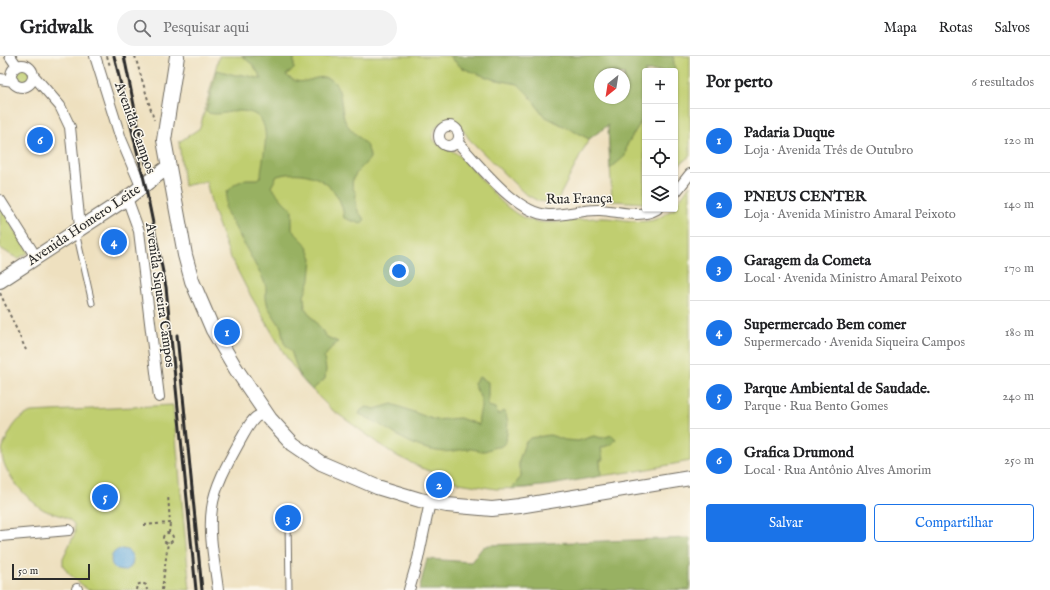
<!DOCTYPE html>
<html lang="pt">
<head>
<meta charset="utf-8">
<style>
  :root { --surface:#fff; --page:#f2f2f2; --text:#202124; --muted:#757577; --line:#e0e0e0; --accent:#1a73e8 }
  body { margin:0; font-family:"IM FELL English",serif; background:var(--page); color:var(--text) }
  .controls { position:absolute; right:12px; top:12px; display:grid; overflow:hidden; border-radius:4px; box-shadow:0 1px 3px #0004 }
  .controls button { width:36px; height:36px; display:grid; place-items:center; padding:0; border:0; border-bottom:1px solid var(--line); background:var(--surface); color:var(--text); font:20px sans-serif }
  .compass { position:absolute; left:594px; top:12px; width:36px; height:36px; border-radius:50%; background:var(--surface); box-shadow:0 1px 3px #0004; rotate:210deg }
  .scale { position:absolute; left:12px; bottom:10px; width:78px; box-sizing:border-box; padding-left:4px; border:2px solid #2b2b2b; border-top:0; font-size:11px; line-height:14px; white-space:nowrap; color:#2b2b2b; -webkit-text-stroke:3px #fbf7ec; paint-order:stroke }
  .you { position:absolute; left:399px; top:215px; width:14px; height:14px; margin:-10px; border:3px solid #fff; border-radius:50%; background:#1a73e8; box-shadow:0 0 0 6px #1a73e833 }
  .badge { display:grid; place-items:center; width:26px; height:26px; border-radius:50%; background:var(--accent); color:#fff; font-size:13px; font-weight:700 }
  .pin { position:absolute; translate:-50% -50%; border:2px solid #fff; box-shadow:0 1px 4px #0006 }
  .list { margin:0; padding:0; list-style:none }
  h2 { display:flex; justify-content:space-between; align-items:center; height:52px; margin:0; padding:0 16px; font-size:17px }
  h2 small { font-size:13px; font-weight:400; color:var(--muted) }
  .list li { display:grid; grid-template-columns:26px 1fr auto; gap:12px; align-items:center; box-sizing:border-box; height:64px; padding:0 16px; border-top:1px solid var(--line) }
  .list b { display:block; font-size:15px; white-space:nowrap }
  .list p { margin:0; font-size:13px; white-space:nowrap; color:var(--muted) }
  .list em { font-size:13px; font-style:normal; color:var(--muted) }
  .actions { display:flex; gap:8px; padding:12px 16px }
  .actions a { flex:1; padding:9px 0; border:1px solid var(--accent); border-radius:4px; text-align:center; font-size:14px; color:var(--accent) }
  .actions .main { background:var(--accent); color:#fff }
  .icon { flex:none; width:22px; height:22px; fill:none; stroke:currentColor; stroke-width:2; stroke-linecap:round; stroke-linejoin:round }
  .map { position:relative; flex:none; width:690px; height:534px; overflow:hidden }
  header { display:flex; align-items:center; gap:24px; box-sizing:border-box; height:56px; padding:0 20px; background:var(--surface); border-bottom:1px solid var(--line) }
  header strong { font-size:19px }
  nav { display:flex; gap:22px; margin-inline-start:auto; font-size:14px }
  .search { width:280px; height:36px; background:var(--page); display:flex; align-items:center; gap:10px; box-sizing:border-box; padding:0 14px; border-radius:22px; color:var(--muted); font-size:15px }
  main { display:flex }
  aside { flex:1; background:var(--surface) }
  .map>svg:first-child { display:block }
  .green { fill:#c0ce6f; stroke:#767c4d; fill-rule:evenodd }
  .forest { fill:#98b162; stroke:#626e46; fill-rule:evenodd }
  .water { fill:#66abdc; stroke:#486b84 }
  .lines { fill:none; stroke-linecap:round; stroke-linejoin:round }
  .lane-casing { stroke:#6f6a5f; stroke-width:7 }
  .street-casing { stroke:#6f6a5f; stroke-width:12 }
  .secondary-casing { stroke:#6f6a5f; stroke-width:16 }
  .path { stroke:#6f6a5f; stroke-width:2; stroke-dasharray:3 3; stroke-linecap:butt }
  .lane { stroke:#fff; stroke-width:5 }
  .street { stroke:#fff; stroke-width:10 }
  .secondary { stroke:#fff; stroke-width:14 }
  .rail { stroke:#2b2b2b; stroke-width:3 }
  .labels { text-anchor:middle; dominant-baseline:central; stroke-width:3; stroke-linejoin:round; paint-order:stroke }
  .street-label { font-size:14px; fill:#2b2b2b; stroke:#fbf7ec }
</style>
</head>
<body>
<header>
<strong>Gridwalk</strong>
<div class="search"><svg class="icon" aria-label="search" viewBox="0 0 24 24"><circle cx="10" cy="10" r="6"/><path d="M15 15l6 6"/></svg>Pesquisar aqui</div>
<nav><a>Mapa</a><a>Rotas</a><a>Salvos</a></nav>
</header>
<main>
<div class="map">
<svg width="690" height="534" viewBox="0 0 690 534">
  <rect width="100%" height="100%" fill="#fbf7ec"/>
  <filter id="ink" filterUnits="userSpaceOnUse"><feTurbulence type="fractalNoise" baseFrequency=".025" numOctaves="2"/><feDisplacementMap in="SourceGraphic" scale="8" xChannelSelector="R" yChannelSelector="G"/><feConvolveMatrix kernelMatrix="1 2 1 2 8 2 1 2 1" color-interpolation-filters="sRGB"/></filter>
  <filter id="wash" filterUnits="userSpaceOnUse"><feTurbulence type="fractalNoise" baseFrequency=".012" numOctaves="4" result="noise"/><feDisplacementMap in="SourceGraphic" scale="16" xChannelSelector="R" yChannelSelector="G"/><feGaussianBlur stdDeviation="0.9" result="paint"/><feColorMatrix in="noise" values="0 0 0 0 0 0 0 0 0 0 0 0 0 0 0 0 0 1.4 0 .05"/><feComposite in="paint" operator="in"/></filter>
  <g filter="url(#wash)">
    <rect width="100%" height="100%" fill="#eee0bf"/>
    <path class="green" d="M 219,0 L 690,0 L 690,100 L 675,112 L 675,15 L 645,15 L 645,147 L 612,145 L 608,69 L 589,83 L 556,147 L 538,145 L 524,137 L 469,83 C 462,72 453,59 439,68 C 421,89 447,89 457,98 C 479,116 493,143 517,158 C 543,175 574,161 603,162 C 618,162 634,167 648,165 C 661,164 668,154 675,153 L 675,150 L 690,129 L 690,405 L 637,415 L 578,423 L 527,432 L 496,433 L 459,427 L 422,412 L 395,399 L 331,353 L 307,329 L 288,304 L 248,235 L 229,198 L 213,154 L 206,125 L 184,130 L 179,86 L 200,72 ZM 600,18 L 624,18 L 624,42 L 600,42 Z
      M13 20a9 9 0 1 1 18 0a9 9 0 1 1-18 0Z
      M 0,150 L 29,196 L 18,203 L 0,192 Z
      M 173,349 L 190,534 L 88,534 L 68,517 L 63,509 L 63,502 L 75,477 L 74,468 C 65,458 55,459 44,454 C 28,445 1,415 2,396 C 2,392 4,388 6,384 C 12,371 17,362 31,356 Z"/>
    <path class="forest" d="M 242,0 L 294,0 L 294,13 L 286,19 C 304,35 313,16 330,23 C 343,29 340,53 345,65 C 352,79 370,85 370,102 C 364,111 344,123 356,137 C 355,148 356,156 365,163 L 361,168 L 344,162 C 341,127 309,111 277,120 L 271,131 C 278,138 283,147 292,153 L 292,174 L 305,187 L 312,202 L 310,223 L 304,240 L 305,252 L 327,281 L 338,286 L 330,293 L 324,302 L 326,313 L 325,323 L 312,334 L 300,321 L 291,295 L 284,287 L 281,271 L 268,251 L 266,242 L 266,231 L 263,223 L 225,153 L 227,136 L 235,128 L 246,123 L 257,123 L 261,120 C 262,97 279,55 239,55 C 227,55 218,61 206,56 L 217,14 L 235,19 L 244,19 L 262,23 L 253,9 Z
      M 449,0 L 673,0 L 675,15 L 645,15 L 645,59 L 627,89 L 625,100 L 610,113 L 608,69 L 589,83 L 544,60 L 528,38 L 518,28 L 492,23 L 462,12 ZM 600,18 L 624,18 L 624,42 L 600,42 Z
      M 479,321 L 488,326 L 488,350 L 495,352 L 498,359 L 503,355 L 506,358 L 508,366 L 506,386 L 500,391 C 493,390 489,395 483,395 C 477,395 473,392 467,393 C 457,394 447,397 437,395 C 407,391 386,369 359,358 L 361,354 L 366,351 L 375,353 L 392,348 L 435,364 L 460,362 L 479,369 C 477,361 482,354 481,346 C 481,339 475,334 474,327 Z
      M 550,379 L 565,384 L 578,385 L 594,380 L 602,382 L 612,379 L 616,383 L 612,388 L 601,392 L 603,404 L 600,404 L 601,420 L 551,429 L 511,433 L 521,421 L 521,417 L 519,412 L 519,404 L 525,387 L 530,382 Z
      M 690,482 L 690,534 L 419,534 L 427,503 L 471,506 L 483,491 L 489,489 Z"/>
    <path class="water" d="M111 504a11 11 0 1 1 22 0a11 11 0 1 1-22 0Z"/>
  </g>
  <g filter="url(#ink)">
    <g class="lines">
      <defs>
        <path id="lane" d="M 76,176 L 92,247
          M 288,466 L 289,534"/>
        <path id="street" d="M 10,0 L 17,10
          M 95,0 L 121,83 L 141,130
          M11 20a11 11 0 1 1 22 0a11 11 0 1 1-22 0Z
          M 33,19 L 60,50 L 70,71 L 80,171
          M 0,23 L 13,25
          M439 80a10 10 0 1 1 20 0a10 10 0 1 1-20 0Z
          M 457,86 C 480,109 515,157 548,159 C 566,160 582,153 600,154 C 619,155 640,163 657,153
          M 675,137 L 690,118
          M 127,142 L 139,175 L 159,341
          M 0,144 L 36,201
          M 0,480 L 69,474
          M 77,533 L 77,534
          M 218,534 C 215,508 208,479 212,452 C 215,429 229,405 240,385 C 245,377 251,362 260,359 L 270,363
          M 409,534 L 418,503 L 430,446"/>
        <path id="secondary" d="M 177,0 L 164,84 L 185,199 L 192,225 L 213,274 L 236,313 L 270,363 L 293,388 L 321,407 L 377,431 L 420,444 L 447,449 L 492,453 L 519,450 L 690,422
          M 0,225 L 127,142 L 168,111"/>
      </defs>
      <use href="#lane" class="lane-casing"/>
      <use href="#street" class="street-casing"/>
      <use href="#secondary" class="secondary-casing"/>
      <path class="path" d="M 107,0 L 110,10
        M 135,0 L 154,64
        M 0,237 L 26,294
        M 144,469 L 170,467 L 168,439
        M 169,477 L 170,467
        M163 482a5 5 0 1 1 10 0a5 5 0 1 1-10 0Z
        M 136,534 L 137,529 L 142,527 L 146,529 L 147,534
        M 162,534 L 168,486"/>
      <use href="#lane" class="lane"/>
      <use href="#street" class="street"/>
      <use href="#secondary" class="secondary"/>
      <path class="rail" d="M 114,0 L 145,128 L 166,231 L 196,534
        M 124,0 L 146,108
        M 177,279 L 202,534"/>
    </g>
  </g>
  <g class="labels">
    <g class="street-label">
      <text transform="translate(135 72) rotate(70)">Avenida Campos</text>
      <text transform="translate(579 143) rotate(-1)">Rua França</text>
      <text transform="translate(84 169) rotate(-34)">Avenida Homero Leite</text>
      <text transform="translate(160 239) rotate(82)">Avenida Siqueira Campos</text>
    </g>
  </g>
</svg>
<div class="controls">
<button>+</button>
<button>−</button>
<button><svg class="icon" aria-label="locate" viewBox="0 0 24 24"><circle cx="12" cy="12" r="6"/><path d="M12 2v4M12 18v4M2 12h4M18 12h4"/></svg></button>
<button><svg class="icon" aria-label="layers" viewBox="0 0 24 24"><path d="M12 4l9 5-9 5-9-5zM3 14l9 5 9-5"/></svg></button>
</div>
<svg class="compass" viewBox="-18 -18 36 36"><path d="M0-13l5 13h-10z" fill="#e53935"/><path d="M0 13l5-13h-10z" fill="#757577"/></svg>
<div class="scale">50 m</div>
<div class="you"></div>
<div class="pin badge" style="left:227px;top:276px">1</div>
<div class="pin badge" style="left:439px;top:429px">2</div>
<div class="pin badge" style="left:288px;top:462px">3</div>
<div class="pin badge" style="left:114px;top:186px">4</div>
<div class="pin badge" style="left:105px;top:441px">5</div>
<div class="pin badge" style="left:40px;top:84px">6</div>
</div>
<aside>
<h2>Por perto<small>6 resultados</small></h2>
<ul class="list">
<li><span class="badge">1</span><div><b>Padaria Duque</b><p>Loja · Avenida Três de Outubro</p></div><em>120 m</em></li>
<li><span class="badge">2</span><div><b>PNEUS CENTER</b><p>Loja · Avenida Ministro Amaral Peixoto</p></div><em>140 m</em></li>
<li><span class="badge">3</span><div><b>Garagem da Cometa</b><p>Local · Avenida Ministro Amaral Peixoto</p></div><em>170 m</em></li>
<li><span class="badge">4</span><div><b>Supermercado Bem comer</b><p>Supermercado · Avenida Siqueira Campos</p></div><em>180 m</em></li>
<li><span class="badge">5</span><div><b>Parque Ambiental de Saudade.</b><p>Parque · Rua Bento Gomes</p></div><em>240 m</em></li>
<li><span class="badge">6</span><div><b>Grafica Drumond</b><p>Local · Rua Antônio Alves Amorim</p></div><em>250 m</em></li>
</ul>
<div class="actions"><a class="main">Salvar</a><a>Compartilhar</a></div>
</aside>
</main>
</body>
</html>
